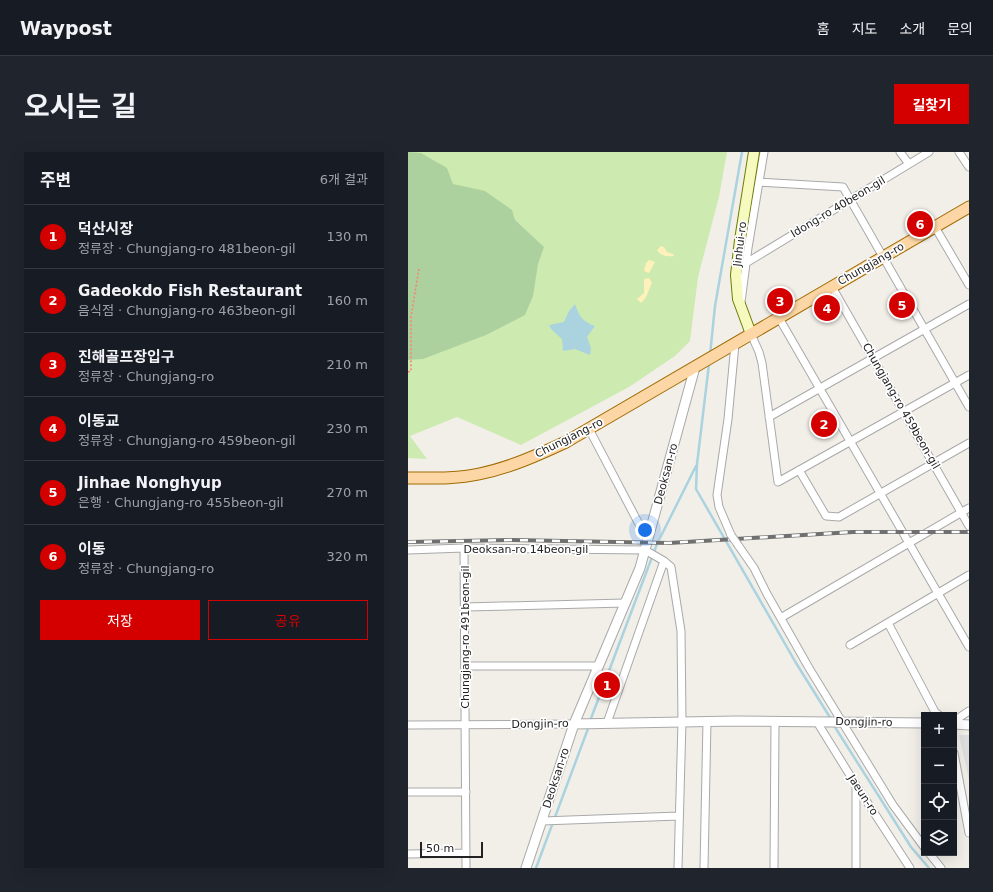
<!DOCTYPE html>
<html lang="ko">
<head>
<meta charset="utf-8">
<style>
  :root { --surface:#171b24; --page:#20242c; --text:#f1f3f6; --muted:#9ea1a6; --line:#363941; --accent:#d40000 }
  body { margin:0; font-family:"DejaVu Sans","Noto Sans KR",sans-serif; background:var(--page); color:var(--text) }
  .controls { position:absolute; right:12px; bottom:12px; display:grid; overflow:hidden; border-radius:0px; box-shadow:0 4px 16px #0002 }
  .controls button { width:36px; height:36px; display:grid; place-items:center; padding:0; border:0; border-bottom:1px solid var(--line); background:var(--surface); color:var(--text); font:20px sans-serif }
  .scale { position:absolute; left:12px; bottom:10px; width:63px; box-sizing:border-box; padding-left:4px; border:2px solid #222; border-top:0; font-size:11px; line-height:14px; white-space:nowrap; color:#222; -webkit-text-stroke:3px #fff; paint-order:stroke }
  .you { position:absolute; left:237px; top:378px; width:14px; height:14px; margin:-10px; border:3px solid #fff; border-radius:50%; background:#1a73e8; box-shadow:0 0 0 6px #1a73e833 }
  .badge { display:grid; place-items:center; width:26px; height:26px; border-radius:50%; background:var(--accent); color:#fff; font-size:13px; font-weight:700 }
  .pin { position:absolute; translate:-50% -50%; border:2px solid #fff; box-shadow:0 1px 4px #0006 }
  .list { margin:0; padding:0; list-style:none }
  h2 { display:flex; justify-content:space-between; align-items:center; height:52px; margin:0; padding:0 16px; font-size:17px }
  h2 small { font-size:13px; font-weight:400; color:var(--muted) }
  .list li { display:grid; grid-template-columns:26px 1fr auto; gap:12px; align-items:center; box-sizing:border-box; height:64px; padding:0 16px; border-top:1px solid var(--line) }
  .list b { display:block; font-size:15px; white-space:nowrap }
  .list p { margin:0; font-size:13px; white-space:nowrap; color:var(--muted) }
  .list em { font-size:13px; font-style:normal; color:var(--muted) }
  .actions { display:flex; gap:8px; padding:12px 16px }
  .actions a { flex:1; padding:9px 0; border:1px solid var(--accent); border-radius:0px; text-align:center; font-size:14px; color:var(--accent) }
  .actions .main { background:var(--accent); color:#fff }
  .icon { flex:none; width:22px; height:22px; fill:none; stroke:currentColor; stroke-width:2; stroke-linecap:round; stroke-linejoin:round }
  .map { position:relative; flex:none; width:561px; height:716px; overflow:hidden; border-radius:0px }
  header { display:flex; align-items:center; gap:24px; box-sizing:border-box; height:56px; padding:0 20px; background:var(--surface); border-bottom:1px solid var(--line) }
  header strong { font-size:19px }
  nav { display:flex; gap:22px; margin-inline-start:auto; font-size:14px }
  .intro { display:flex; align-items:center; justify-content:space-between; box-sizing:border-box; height:96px; padding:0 24px }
  h1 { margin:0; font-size:28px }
  .button { padding:10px 18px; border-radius:0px; background:var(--accent); color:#fff; font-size:14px; font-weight:700 }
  main { display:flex; gap:24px; padding:0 24px }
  aside { flex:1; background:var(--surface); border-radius:0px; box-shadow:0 4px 16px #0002 }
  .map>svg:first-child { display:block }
  .residential { fill:#e0dfdf }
  .grass { fill:#cdebb0 }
  .forest { fill:#add19e }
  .sand { fill:#fff1ba }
  .water { fill:#aad3df }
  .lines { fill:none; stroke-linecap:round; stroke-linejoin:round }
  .stream { stroke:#aad3df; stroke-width:2.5 }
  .minor-casing { stroke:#a9a9a9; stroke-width:9 }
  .tertiary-casing { stroke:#a9a9a9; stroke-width:11 }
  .secondary-casing { stroke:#707d05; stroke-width:12 }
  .primary-casing { stroke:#a06b00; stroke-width:13 }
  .path { stroke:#fa8072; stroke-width:1.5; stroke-dasharray:2 2; stroke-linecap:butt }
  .minor { stroke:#fff; stroke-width:7 }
  .tertiary { stroke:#fff; stroke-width:9 }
  .secondary { stroke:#f7fabf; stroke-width:10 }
  .primary { stroke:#fcd6a4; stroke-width:11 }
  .rail-casing { stroke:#707070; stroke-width:4 }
  .rail { stroke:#fff; stroke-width:2.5; stroke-dasharray:8; stroke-linecap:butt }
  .minor-bridge-casing { stroke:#a9a9a9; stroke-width:9; stroke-linecap:butt }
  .minor-bridge { stroke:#fff; stroke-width:7 }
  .labels { text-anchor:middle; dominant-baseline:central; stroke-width:3.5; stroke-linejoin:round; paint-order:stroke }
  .street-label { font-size:11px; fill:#222; stroke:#fff }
</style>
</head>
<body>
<header>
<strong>Waypost</strong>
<nav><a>홈</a><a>지도</a><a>소개</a><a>문의</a></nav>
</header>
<div class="intro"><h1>오시는 길</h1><a class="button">길찾기</a></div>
<main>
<aside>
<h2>주변<small>6개 결과</small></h2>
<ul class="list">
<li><span class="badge">1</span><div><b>덕산시장</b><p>정류장 · Chungjang-ro 481beon-gil</p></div><em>130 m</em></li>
<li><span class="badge">2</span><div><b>Gadeokdo Fish Restaurant</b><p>음식점 · Chungjang-ro 463beon-gil</p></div><em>160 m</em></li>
<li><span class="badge">3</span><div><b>진해골프장입구</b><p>정류장 · Chungjang-ro</p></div><em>210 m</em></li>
<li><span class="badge">4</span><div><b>이동교</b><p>정류장 · Chungjang-ro 459beon-gil</p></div><em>230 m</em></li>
<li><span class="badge">5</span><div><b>Jinhae Nonghyup</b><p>은행 · Chungjang-ro 455beon-gil</p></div><em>270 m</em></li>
<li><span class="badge">6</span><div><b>이동</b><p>정류장 · Chungjang-ro</p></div><em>320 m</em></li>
</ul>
<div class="actions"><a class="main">저장</a><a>공유</a></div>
</aside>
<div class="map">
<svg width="561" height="716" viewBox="0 0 561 716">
  <rect width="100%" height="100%" fill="#f2efe9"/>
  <path class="residential" d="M 551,583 L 561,583 L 561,628 Z"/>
  <path class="grass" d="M 0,0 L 319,0 L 311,45 L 290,125 L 282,189 L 267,204 L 221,235 L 113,293 L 49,265 L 2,284 L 19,307 L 0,306 Z"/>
  <path class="forest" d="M 0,0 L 13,1 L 39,16 L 45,32 L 77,39 L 104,58 L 107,68 L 136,95 L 130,112 L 125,144 L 117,163 L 78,183 L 15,207 L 0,208 Z"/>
  <path class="sand" d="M 253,94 L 256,95 L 259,100 L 265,102 L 266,104 C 260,105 252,104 249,98 Z
    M 241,108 L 247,110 L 241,121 L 236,119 L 238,111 Z
    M 241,126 L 244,131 C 240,138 240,145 233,151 L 229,147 L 236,141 L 236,127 Z"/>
  <path class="water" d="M 167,152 C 171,164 175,170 187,174 L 179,185 L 183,196 L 182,203 L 167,197 L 155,199 L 154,187 L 143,177 L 141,173 L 156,170 L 161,159 Z"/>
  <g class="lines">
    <path class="stream" d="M 302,203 L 307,154 L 334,0
      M 301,212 L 289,312 L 288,337 L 388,511 L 423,567
      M 182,569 L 249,392 L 288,314
      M 425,572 L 503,695 L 521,716
      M 128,716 L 181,574"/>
    <defs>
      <path id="minor" d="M 492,0 L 501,12
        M 551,0 L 561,15
        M 351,30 L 435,35 L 561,255
        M 527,75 L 561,133
        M 338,111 L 521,0
        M 424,135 L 561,374
        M 333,150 L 340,96 L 356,0
        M 371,166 L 561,495
        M 343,182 L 351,200 L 354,211 L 370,330 L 561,223
        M 361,265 L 561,152
        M 181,277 L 232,374 L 243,375
        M 391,318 L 418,364 L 431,365 L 561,291
        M 323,383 L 311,355 L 309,343 L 320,267 L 327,192
        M 330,393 L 346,416 L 359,442 L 401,516 L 485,653 L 516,695
        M 56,396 L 58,716
        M 0,398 L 56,396 L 237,398 L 256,409 L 263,415 L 273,479 L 274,569 L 270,716
        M 57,455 L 217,451
        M 376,464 L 561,356
        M 480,471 L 527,560 L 531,563
        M 442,493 L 561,423
        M 57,514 L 190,514
        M 546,569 L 561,559
        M 409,570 L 448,633 L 502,716
        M 199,571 L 256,409
        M 0,573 L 166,572
        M 546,601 L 561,681
        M 448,633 L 448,716
        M 0,640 L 58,640
        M 134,669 L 271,664
        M 521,701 L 533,716
        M 0,702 L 58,701
        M 296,716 L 299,569
        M 366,716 L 367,569"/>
      <path id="tertiary" d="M 166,572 L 328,569 L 516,571
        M 546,572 L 561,573
        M 118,716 L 166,572 L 232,416 L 287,215"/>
      <path id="secondary" d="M 343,182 L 330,147 L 328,123 L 332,88 L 346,0"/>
      <path id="primary" d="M 0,326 C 24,326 48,327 71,322 C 101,316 130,303 158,290 L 561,55"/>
    </defs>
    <use href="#minor" class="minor-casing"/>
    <use href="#tertiary" class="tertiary-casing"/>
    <use href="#secondary" class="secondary-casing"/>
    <use href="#primary" class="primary-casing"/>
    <path class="path" d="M 0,220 L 3,219 L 3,165 L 11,116"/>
    <use href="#minor" class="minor"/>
    <use href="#tertiary" class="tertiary"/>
    <use href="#secondary" class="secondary"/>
    <use href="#primary" class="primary"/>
    <defs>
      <path id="rail" d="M 0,390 L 104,388 L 261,391 L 445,380 L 561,380"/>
    </defs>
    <use href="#rail" class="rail-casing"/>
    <use href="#rail" class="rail"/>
    <defs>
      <path id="minor-bridge" d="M 323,383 L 330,393"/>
    </defs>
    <use href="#minor-bridge" class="minor-bridge-casing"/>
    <use href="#minor-bridge" class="minor-bridge"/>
  </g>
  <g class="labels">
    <g class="street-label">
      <text transform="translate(430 55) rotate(-31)">Idong-ro 40beon-gil</text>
      <text transform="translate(332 92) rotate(-83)">Jinhui-ro</text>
      <text transform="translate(463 112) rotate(-30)">Chungjang-ro</text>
      <text transform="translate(493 254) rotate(60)">Chungjang-ro 459beon-gil</text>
      <text transform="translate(161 286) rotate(-27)">Chungjang-ro</text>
      <text transform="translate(258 322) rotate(-75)">Deoksan-ro</text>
      <text x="118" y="397">Deoksan-ro 14beon-gil</text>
      <text transform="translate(57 485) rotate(-90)">Chungjang-ro 491beon-gil</text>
      <text transform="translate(456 570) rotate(1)">Dongjin-ro</text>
      <text transform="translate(132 572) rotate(-1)">Dongjin-ro</text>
      <text transform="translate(148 626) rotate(-72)">Deoksan-ro</text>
      <text transform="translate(455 643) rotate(57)">Jaeun-ro</text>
    </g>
  </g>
</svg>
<div class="controls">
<button>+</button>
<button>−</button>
<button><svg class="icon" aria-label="locate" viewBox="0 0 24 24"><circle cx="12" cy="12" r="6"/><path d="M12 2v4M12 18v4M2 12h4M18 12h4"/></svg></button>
<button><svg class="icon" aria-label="layers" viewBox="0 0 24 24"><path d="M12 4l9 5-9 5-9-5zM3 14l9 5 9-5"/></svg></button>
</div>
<div class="scale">50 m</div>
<div class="you"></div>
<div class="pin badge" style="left:199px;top:533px">1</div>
<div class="pin badge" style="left:416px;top:272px">2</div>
<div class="pin badge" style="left:372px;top:149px">3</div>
<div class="pin badge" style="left:419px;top:156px">4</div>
<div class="pin badge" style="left:494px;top:153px">5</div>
<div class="pin badge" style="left:512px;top:72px">6</div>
</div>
</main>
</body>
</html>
